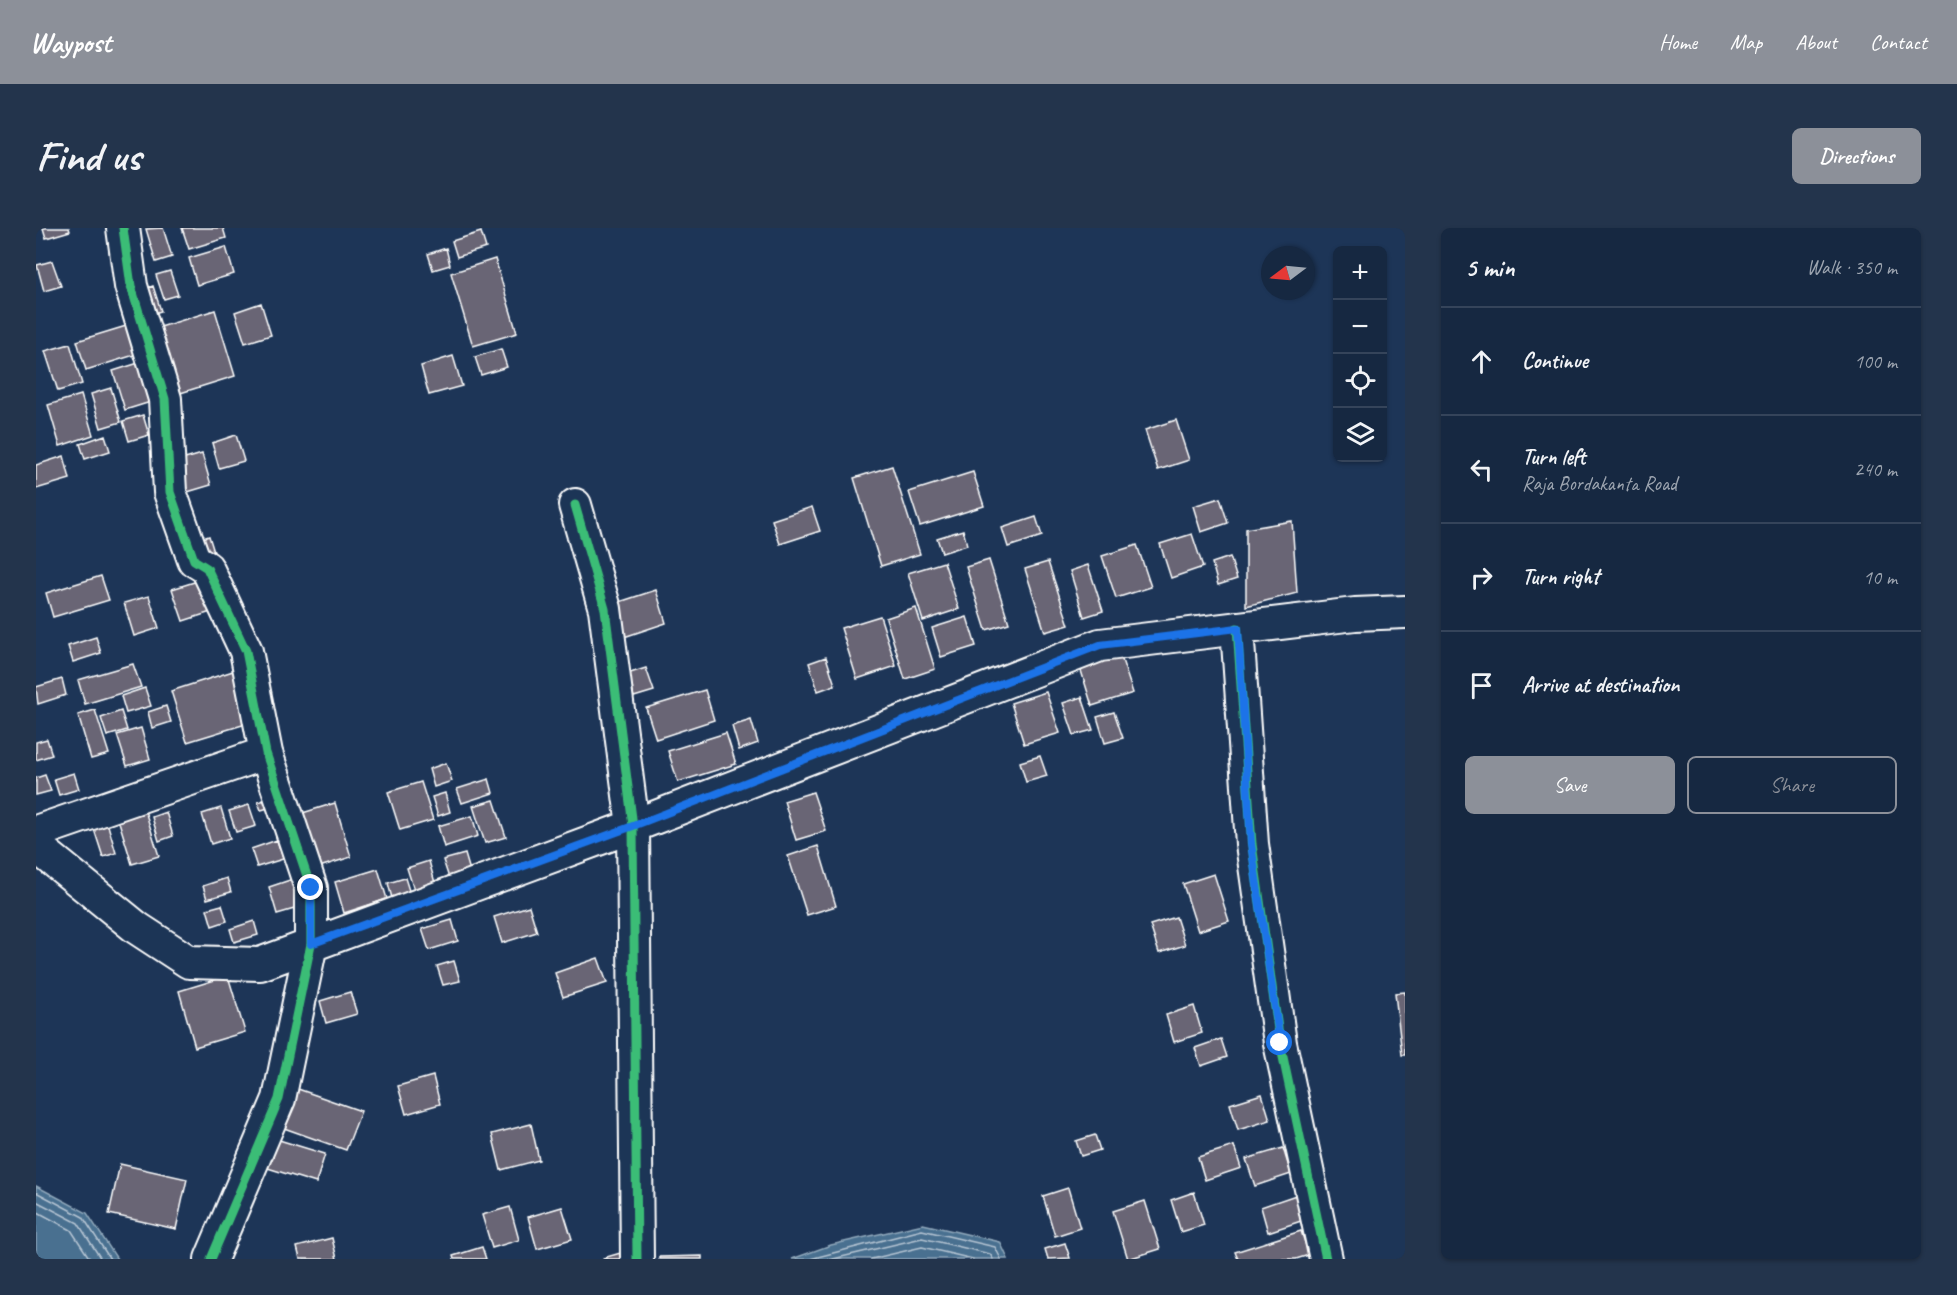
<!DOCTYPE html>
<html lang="en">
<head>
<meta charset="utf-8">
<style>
  :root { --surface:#162841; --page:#23344c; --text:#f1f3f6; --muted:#9ea6b1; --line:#35445a; --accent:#8c9099 }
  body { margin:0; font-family:Caveat,sans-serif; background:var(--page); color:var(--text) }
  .controls { position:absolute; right:18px; top:18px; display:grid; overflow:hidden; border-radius:9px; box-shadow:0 2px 4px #0004 }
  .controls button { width:54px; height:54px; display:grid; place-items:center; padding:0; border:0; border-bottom:2px solid var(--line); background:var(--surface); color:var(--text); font:30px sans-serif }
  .compass { position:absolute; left:1225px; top:18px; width:54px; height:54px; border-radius:50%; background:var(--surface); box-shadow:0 2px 4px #0004; rotate:254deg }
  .stop { position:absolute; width:18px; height:18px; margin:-14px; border:4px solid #1a73e8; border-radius:50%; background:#fff }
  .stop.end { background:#1a73e8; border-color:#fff; box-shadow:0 2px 6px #0008 }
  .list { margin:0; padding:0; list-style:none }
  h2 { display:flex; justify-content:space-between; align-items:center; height:78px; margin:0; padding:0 24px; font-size:26px }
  h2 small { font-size:20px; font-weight:400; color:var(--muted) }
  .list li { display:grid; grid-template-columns:39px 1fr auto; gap:18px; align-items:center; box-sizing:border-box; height:108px; padding:0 24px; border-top:2px solid var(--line) }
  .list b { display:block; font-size:22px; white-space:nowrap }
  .list p { margin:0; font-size:20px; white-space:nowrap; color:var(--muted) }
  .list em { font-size:20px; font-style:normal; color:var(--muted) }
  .actions { display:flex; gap:12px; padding:18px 24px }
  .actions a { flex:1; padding:14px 0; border:2px solid var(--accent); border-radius:9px; text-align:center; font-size:21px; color:var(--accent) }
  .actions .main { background:var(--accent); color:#fff }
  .icon { flex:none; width:33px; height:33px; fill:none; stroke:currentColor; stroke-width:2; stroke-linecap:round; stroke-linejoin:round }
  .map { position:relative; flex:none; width:1369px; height:1031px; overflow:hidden; border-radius:9px }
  header { display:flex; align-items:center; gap:36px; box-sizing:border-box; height:84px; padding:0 30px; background:var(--accent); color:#fff }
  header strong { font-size:28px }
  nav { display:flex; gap:33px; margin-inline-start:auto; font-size:21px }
  .intro { display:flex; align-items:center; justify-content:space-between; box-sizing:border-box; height:144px; padding:0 36px }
  h1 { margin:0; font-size:42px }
  .button { padding:15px 27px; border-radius:9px; background:var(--accent); color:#fff; font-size:21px; font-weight:700 }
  main { display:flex; gap:36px; padding:0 36px }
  aside { flex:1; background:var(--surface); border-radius:9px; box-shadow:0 2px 4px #0004 }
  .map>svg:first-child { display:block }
  .water { fill:#486f90; stroke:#91a9bc; stroke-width:1.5 }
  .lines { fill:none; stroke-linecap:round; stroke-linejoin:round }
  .shore { stroke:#b6c5d3; stroke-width:1.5 }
  .building { fill:#696574; stroke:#fff; stroke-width:1.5 }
  .minor-casing { stroke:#fff; stroke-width:36 }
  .minor { stroke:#1d3557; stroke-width:32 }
  .cycleway-casing { stroke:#1d3557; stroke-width:13 }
  .cycleway { stroke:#3abd76; stroke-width:9 }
  .route { stroke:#1a73e8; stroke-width:8 }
</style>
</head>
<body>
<header>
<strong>Waypost</strong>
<nav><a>Home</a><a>Map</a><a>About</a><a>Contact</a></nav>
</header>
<div class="intro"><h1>Find us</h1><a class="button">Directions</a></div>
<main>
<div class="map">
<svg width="1369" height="1031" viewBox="0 0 1369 1031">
  <rect width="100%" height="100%" fill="#1d3557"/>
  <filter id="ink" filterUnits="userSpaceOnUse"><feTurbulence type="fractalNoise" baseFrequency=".0167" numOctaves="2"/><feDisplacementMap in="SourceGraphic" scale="12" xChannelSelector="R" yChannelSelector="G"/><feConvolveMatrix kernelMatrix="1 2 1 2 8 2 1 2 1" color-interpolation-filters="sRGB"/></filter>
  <g filter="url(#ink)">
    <path class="water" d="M 0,958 L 51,985 L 81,1031 L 0,1031 Z
      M 887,996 L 964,1014 L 972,1031 L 756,1031 L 795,1017 Z"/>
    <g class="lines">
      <path class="shore" d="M 0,964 L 47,989 L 74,1031
        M 0,973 L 42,995 L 65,1031
        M 0,983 L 35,1002 L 54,1031
        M 774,1031 L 886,1002 L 959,1019 L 965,1031
        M 797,1031 L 886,1010 L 954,1026 L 957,1031
        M 835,1031 L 886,1019 L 937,1031"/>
    </g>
    <path class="building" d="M 7,0 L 33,0 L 34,3 L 10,10 Z
      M 127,0 L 136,29 L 120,34 L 110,1 Z
      M 146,0 L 187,0 L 190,10 L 153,21 Z
      M 445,4 L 450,20 L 421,29 L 416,13 Z
      M 190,19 L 198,46 L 161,57 L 153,30 Z
      M 410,20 L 414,37 L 397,42 L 392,26 Z
      M 459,31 L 481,105 L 437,118 L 415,45 Z
      M 16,33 L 25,58 L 8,63 L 1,37 Z
      M 134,43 L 142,67 L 128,71 L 120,47 Z
      M 117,58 L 125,83 L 107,88 L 100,64 Z
      M 225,75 L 235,107 L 209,115 L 199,84 Z
      M 179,82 L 199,148 L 138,167 L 118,101 Z
      M 100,95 L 108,124 L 50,142 L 41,113 Z
      M 34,116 L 46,156 L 22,163 L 9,123 Z
      M 465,121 L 471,139 L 445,147 L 439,129 Z
      M 417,128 L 426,158 L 393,167 L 385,138 Z
      M 109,133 L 121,172 L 89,182 L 77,143 Z
      M 75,160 L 85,194 L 65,200 L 55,166 Z
      M 45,167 L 57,207 L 24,218 L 12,177 Z
      M 107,187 L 113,207 L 93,213 L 87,193 Z
      M 1140,192 L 1153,232 L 1122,242 L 1109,202 Z
      M 69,207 L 74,223 L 49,231 L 44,216 Z
      M 200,207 L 208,233 L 183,240 L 176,215 Z
      M 166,226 L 175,257 L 148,265 L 139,234 Z
      M 28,228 L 34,251 L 0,261 L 0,237 Z
      M 856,238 L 884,326 L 845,338 L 818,250 Z
      M 937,244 L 948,278 L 884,298 L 873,264 Z
      M 1184,270 L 1192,295 L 1165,304 L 1157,278 Z
      M 776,279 L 784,303 L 744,316 L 736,292 Z
      M 1000,289 L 1006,308 L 972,319 L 966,300 Z
      M 1256,293 L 1261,365 L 1210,378 L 1210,301 Z
      M 927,302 L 931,317 L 906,325 L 901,310 Z
      M 1156,306 L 1167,339 L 1135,350 L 1124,316 Z
      M 173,308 L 178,324 L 163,329 L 158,313 Z
      M 1101,317 L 1115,359 L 1080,370 L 1066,328 Z
      M 1194,329 L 1201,351 L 1182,357 L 1176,335 Z
      M 953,332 L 973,395 L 950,402 L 930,339 Z
      M 908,334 L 923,381 L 887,393 L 872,345 Z
      M 1012,334 L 1033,397 L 1009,404 L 989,341 Z
      M 1052,337 L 1067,383 L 1048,389 L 1034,343 Z
      M 65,348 L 73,372 L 17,389 L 10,365 Z
      M 168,351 L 178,383 L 147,393 L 136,361 Z
      M 620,362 L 630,395 L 582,411 L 571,378 Z
      M 113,368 L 123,400 L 98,408 L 88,375 Z
      M 880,380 L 899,441 L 869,451 L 850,390 Z
      M 844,388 L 860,438 L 821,451 L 805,400 Z
      M 931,389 L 940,418 L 905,429 L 896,400 Z
      M 60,409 L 65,425 L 37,434 L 32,418 Z
      M 1083,423 L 1097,465 L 1056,478 L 1043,436 Z
      M 790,429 L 799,457 L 782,463 L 773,435 Z
      M 97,436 L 105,459 L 49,476 L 42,452 Z
      M 610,440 L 618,463 L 598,469 L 591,446 Z
      M 197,443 L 213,495 L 151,514 L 135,463 Z
      M 26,451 L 30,467 L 2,476 L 0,459 Z
      M 109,460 L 115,478 L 90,485 L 85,468 Z
      M 669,462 L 678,492 L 620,511 L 610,480 Z
      M 1010,464 L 1024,505 L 988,516 L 975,475 Z
      M 1046,469 L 1057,502 L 1038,507 L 1027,475 Z
      M 130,478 L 135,494 L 116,500 L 112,484 Z
      M 59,482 L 73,526 L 55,531 L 42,487 Z
      M 85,483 L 91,502 L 71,508 L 65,490 Z
      M 1078,484 L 1087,510 L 1069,515 L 1061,489 Z
      M 715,492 L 722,515 L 703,522 L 696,498 Z
      M 105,500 L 114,531 L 91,538 L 81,507 Z
      M 690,505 L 700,536 L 642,554 L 632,523 Z
      M 11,511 L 16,527 L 0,532 L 0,514 Z
      M 1004,528 L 1011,548 L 990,554 L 984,534 Z
      M 410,535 L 416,553 L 398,559 L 393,541 Z
      M 38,545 L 43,561 L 23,567 L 18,551 Z
      M 9,547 L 15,563 L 0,567 L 0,550 Z
      M 453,551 L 457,565 L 426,575 L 421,561 Z
      M 385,554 L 397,592 L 364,602 L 352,564 Z
      M 777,564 L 790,603 L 760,612 L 748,573 Z
      M 409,565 L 414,584 L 402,588 L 396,569 Z
      M 233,571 L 236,579 L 225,582 L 222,574 Z
      M 458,572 L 470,609 L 449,615 L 437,578 Z
      M 299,575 L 315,629 L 277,641 L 260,587 Z
      M 107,576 L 123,628 L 96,636 L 80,584 Z
      M 213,577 L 220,598 L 200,604 L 193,583 Z
      M 185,580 L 194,610 L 175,616 L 166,586 Z
      M 130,584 L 137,608 L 123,613 L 116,589 Z
      M 436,588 L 442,608 L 408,619 L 402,598 Z
      M 71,594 L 80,625 L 67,629 L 57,598 Z
      M 241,612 L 247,631 L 221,639 L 215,621 Z
      M 782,618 L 800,678 L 771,687 L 752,628 Z
      M 429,626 L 434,643 L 413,650 L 407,632 Z
      M 393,633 L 399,655 L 378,662 L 371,640 Z
      M 342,641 L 351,671 L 308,685 L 299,654 Z
      M 1178,646 L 1193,693 L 1162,703 L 1147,656 Z
      M 263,649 L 272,677 L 241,686 L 233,659 Z
      M 191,650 L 195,664 L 171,671 L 167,658 Z
      M 369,650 L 376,672 L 358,678 L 352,655 Z
      M 186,677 L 191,693 L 176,698 L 171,681 Z
      M 493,678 L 501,704 L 466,715 L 458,689 Z
      M 1140,689 L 1149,717 L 1123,725 L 1114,697 Z
      M 416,692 L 422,713 L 393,722 L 386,701 Z
      M 218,693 L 222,707 L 198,714 L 194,701 Z
      M 562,730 L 571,755 L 527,769 L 519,745 Z
      M 418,733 L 424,753 L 407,757 L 401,738 Z
      M 192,748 L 209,804 L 159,819 L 143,763 Z
      M 314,764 L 321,786 L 290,795 L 284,773 Z
      M 1369,764 L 1369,827 L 1366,827 L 1359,765 Z
      M 1158,778 L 1166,805 L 1138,814 L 1130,787 Z
      M 1185,811 L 1191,829 L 1165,838 L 1159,820 Z
      M 397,848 L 404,876 L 370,886 L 362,858 Z
      M 262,861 L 325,883 L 310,922 L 248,900 Z
      M 1226,866 L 1234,892 L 1202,902 L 1194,876 Z
      M 495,896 L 503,932 L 465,942 L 456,906 Z
      M 1059,907 L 1064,922 L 1045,928 L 1040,913 Z
      M 230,908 L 289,926 L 280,955 L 222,937 Z
      M 1198,918 L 1205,940 L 1169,952 L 1162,929 Z
      M 1247,920 L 1255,946 L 1219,958 L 1210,931 Z
      M 84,936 L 151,951 L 140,1001 L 73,986 Z
      M 1032,960 L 1044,1000 L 1019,1008 L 1007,968 Z
      M 1158,964 L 1168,997 L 1145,1004 L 1135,972 Z
      M 1260,967 L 1268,992 L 1232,1004 L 1225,979 Z
      M 1109,973 L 1124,1021 L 1092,1031 L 1077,983 Z
      M 474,979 L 483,1012 L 456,1020 L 446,987 Z
      M 526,979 L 536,1011 L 501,1021 L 492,989 Z
      M 1265,1003 L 1273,1027 L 1260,1031 L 1202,1031 L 1199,1024 Z
      M 296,1010 L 301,1031 L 264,1031 L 261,1019 Z
      M 1029,1015 L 1034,1030 L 1012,1031 L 1009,1021 Z
      M 446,1019 L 450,1031 L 418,1031 L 417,1028 Z
      M 588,1024 L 589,1031 L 568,1031 L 567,1030 Z
      M 666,1028 L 666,1031 L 623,1031 L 623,1029 Z"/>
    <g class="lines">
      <defs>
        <path id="minor" d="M 87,0 L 95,58 L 129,171 L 134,264 L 158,332 L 171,340 L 210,423 L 230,525 L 275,660 L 275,716 L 243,871 L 175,1031
          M 539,277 L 569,381 L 597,598 L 601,1031
          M 1201,400 L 1216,616 L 1244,815 L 1290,1031
          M 0,604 L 230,525
          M 0,618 L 101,700 L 153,734 L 224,736 L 597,598 L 1064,417 L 1319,386 L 1369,384"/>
      </defs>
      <use href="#minor" class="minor-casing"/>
      <use href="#minor" class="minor"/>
      <defs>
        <path id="cycleway" d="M 87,0 L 95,58 L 129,171 L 134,264 L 158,332 L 171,340 L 210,423 L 230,525 L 275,660 L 275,716 L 243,871 L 175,1031
          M 539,277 L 569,381 L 597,598 L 601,1031
          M 1201,400 L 1216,616 L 1244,815 L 1290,1031"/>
      </defs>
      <use href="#cycleway" class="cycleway-casing"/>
      <use href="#cycleway" class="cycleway"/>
    </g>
  </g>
  <g class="lines" filter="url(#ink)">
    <path class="route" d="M 275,660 L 275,716 L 597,598 L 1064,417 L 1202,400 L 1215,616 L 1244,815"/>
  </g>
</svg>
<div class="controls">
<button>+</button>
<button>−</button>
<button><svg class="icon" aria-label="locate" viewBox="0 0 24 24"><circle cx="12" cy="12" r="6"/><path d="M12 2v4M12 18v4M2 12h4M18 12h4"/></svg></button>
<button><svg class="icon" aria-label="layers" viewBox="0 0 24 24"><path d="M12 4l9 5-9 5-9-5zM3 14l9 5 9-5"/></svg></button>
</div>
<svg class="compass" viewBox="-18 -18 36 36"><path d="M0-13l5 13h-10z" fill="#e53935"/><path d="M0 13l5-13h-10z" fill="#9ea6b1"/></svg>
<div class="stop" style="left:1244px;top:815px"></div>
<div class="stop end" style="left:275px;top:660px"></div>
</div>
<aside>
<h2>5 min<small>Walk · 350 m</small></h2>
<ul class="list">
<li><svg class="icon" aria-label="ahead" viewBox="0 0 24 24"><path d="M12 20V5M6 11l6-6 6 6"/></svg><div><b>Continue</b></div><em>100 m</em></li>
<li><svg class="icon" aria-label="left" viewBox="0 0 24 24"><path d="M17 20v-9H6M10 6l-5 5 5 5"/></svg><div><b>Turn left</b><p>Raja Bordakanta Road</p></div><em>240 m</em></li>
<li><svg class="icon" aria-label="right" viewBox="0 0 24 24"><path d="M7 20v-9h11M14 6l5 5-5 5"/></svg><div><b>Turn right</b></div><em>10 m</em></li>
<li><svg class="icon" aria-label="arrive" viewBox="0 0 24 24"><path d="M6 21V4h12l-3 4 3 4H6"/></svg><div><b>Arrive at destination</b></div></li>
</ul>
<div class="actions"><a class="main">Save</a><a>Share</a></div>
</aside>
</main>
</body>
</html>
